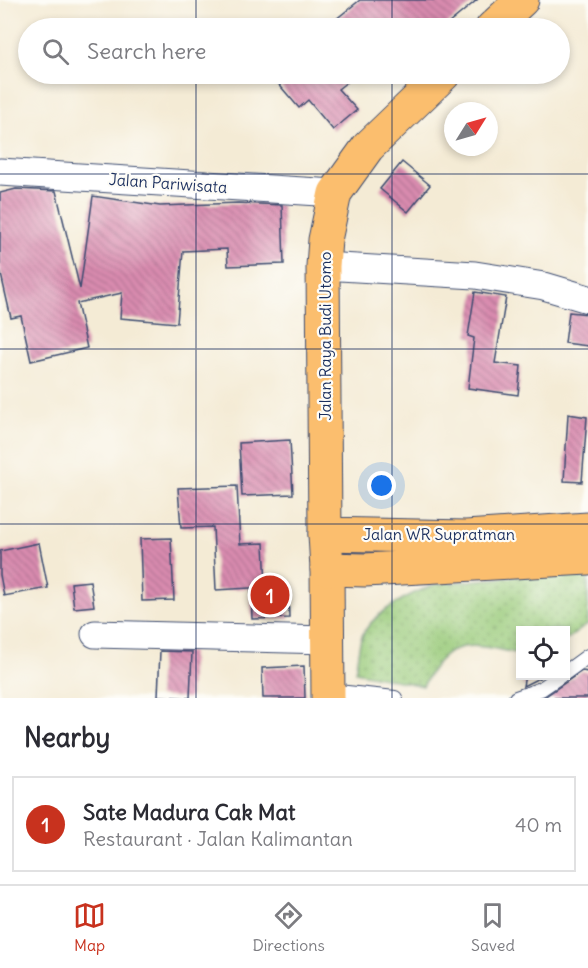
<!DOCTYPE html>
<html lang="en">
<head>
<meta charset="utf-8">
<style>
  :root { --surface:#fff; --page:#f2f2f3; --text:#2b2b33; --muted:#7c7c81; --line:#e1e1e2; --accent:#c8321e }
  body { margin:0; font-family:Delius,sans-serif; background:var(--page); color:var(--text) }
  .controls { position:absolute; right:18px; bottom:18px; display:grid; overflow:hidden; border-radius:0px; box-shadow:0 3px 9px #0003 }
  .controls button { width:54px; height:54px; display:grid; place-items:center; padding:0; border:0; border-bottom:2px solid var(--line); background:var(--surface); color:var(--text); font:30px sans-serif }
  .compass { position:absolute; left:444px; top:102px; width:54px; height:54px; border-radius:50%; background:var(--surface); box-shadow:0 3px 9px #0003; rotate:53deg }
  .you { position:absolute; left:382px; top:486px; width:21px; height:21px; margin:-15px; border:4px solid #fff; border-radius:50%; background:#1a73e8; box-shadow:0 0 0 9px #1a73e833 }
  .badge { display:grid; place-items:center; width:39px; height:39px; border-radius:50%; background:var(--accent); color:#fff; font-size:20px; font-weight:700 }
  .pin { position:absolute; translate:-50% -50%; border:3px solid #fff; box-shadow:0 2px 6px #0006 }
  .list { margin:0; padding:0; list-style:none }
  h2 { display:flex; justify-content:space-between; align-items:center; height:78px; margin:0; padding:0 24px; font-size:26px }
  h2 small { font-size:20px; font-weight:400; color:var(--muted) }
  .list li { display:grid; grid-template-columns:39px 1fr auto; gap:18px; align-items:center; box-sizing:border-box; height:96px; margin:0 12px 12px; padding:0 12px; border:2px solid var(--line); border-radius:0px }
  .list b { display:block; font-size:22px; white-space:nowrap }
  .list p { margin:0; font-size:20px; white-space:nowrap; color:var(--muted) }
  .list em { font-size:20px; font-style:normal; color:var(--muted) }
  .icon { flex:none; width:33px; height:33px; fill:none; stroke:currentColor; stroke-width:2; stroke-linecap:round; stroke-linejoin:round }
  .map { position:relative; flex:none; width:588px; height:698px; overflow:hidden }
  .search { position:absolute; background:var(--surface); box-shadow:0 3px 9px #0003; left:18px; right:18px; top:18px; height:66px; display:flex; align-items:center; gap:15px; box-sizing:border-box; padding:0 21px; border-radius:33px; color:var(--muted); font-size:22px }
  .sheet { height:186px; background:var(--surface) }
  nav { display:flex; justify-content:space-around; align-items:center; box-sizing:border-box; height:84px; border-top:2px solid var(--line); background:var(--surface); font-size:16px; color:var(--muted) }
  nav a { display:grid; justify-items:center; gap:3px }
  nav .on { color:var(--accent) }
  .map>svg:first-child { display:block }
  .grass { fill:url(#grass-dots); stroke:#5a7d6c; stroke-width:1.5 }
  .building { fill:url(#building-back-hatch) }
  .lines { fill:none; stroke-linecap:round; stroke-linejoin:round }
  .service-casing { stroke:#3c4b70; stroke-width:16 }
  .minor-casing { stroke:#3c4b70; stroke-width:29 }
  .primary-casing { stroke:#3c4b70; stroke-width:35 }
  .trunk-casing { stroke:#3c4b70; stroke-width:35 }
  .service { stroke:#fff; stroke-width:14 }
  .minor { stroke:#fff; stroke-width:27 }
  .primary { stroke:#fbbe6e; stroke-width:33 }
  .trunk { stroke:#fbbe6e; stroke-width:33 }
  .grid { fill:none; stroke:#1b2f5e; stroke-width:1.5; stroke-opacity:0.55 }
  .labels { text-anchor:middle; dominant-baseline:central; stroke-width:4.5; stroke-linejoin:round; paint-order:stroke }
  .street-label { font-size:16px; fill:#1b2f5e; stroke:#fdfcf7 }
</style>
</head>
<body>
<div class="map">
<svg width="588" height="698" viewBox="0 0 588 698">
  <defs>
    <pattern id="grass-dots" width="8" height="8" patternUnits="userSpaceOnUse" patternTransform="scale(1.5)"><rect width="8" height="8" fill="#9acb7a"/><path d="M2 2h.1M6 6h.1" fill="none" stroke="#7da567" stroke-width="1.8" stroke-linecap="round"/></pattern>
    <pattern id="building-back-hatch" width="6" height="6" patternUnits="userSpaceOnUse" patternTransform="scale(1.5)"><rect width="6" height="6" fill="#d98baf"/><path d="M-1 5l2 2M0 0l6 6M5-1l2 2" fill="none" stroke="#af7292"/></pattern>
  </defs>
  <rect width="100%" height="100%" fill="#fdfcf7"/>
  <filter id="ink" filterUnits="userSpaceOnUse"><feTurbulence type="fractalNoise" baseFrequency=".0167" numOctaves="2"/><feDisplacementMap in="SourceGraphic" scale="12" xChannelSelector="R" yChannelSelector="G"/><feConvolveMatrix kernelMatrix="1 2 1 2 8 2 1 2 1" color-interpolation-filters="sRGB"/></filter>
  <filter id="wash" filterUnits="userSpaceOnUse"><feTurbulence type="fractalNoise" baseFrequency=".008" numOctaves="4" result="noise"/><feDisplacementMap in="SourceGraphic" scale="24" xChannelSelector="R" yChannelSelector="G"/><feGaussianBlur stdDeviation="1.35" result="paint"/><feColorMatrix in="noise" values="0 0 0 0 0 0 0 0 0 0 0 0 0 0 0 0 0 1.4 0 .05"/><feComposite in="paint" operator="in"/></filter>
  <g filter="url(#wash)">
    <rect width="100%" height="100%" fill="#f4ebd5"/>
    <path class="grass" d="M 584,570 L 588,577 L 588,624 L 566,640 L 566,630 L 520,630 L 520,654 C 473,644 447,635 423,686 L 355,672 C 357,661 358,649 361,639 C 370,613 413,592 437,584 Z"/>
    <g id="blocks">
      <path class="building" d="M 360,0 L 477,0 L 443,28 L 325,28 Z
        M 270,74 L 357,74 L 338,89 L 357,110 L 333,130 L 308,100 L 299,108 Z
        M 402,162 L 430,185 L 408,212 L 380,189 Z
        M 16,189 L 56,191 L 80,289 L 93,196 L 160,206 L 238,203 L 282,205 L 284,264 L 228,266 L 227,249 L 183,251 L 177,323 L 120,318 L 122,293 L 77,303 L 87,348 L 31,361 L 21,316 L 11,318 L 0,270 L 0,193 Z
        M 475,292 L 506,297 L 495,363 L 521,366 L 518,395 L 468,388 L 474,338 L 468,336 Z
        M 569,312 L 588,314 L 588,346 L 565,343 Z
        M 568,414 L 587,417 L 582,482 L 564,481 Z
        M 290,440 L 293,494 L 242,496 L 239,443 Z
        M 237,486 L 240,544 L 264,543 L 266,587 L 216,590 L 213,527 L 181,528 L 178,488 Z
        M 171,538 L 174,600 L 142,601 L 140,539 Z
        M 39,543 L 48,588 L 4,596 L 0,575 L 0,551 Z
        M 90,581 L 94,606 L 74,608 L 71,583 Z
        M 288,588 L 289,618 L 252,619 L 251,589 Z
        M 160,651 L 192,652 L 190,698 L 158,696 Z
        M 304,666 L 305,698 L 263,698 L 262,668 Z
        M 582,671 L 588,672 L 588,698 L 543,698 Z
        M 525,675 L 545,675 L 523,686 Z"/>
    </g>
  </g>
  <g filter="url(#ink)">
    <use href="#blocks" fill-opacity="0" stroke="#3c4b70" stroke-width="1.5"/>
    <g class="lines">
      <defs>
        <path id="service" d="M 566,672 L 588,656
          M 328,691 L 395,698
          M 516,698 L 541,689 L 560,676"/>
        <path id="minor" d="M 0,172 L 335,193
          M 323,266 L 475,275 L 544,286 L 588,299
          M 95,634 L 328,640"/>
        <path id="primary" d="M 325,534 L 327,569 L 328,698"/>
        <path id="trunk" d="M 492,28 L 522,0
          M 444,74 L 368,147 L 335,193 L 325,240 L 323,266 L 325,534 L 466,537 L 588,529
          M 327,569 L 365,570 L 588,558"/>
      </defs>
      <use href="#service" class="service-casing"/>
      <use href="#minor" class="minor-casing"/>
      <use href="#primary" class="primary-casing"/>
      <use href="#trunk" class="trunk-casing"/>
      <use href="#service" class="service"/>
      <use href="#minor" class="minor"/>
      <use href="#primary" class="primary"/>
      <use href="#trunk" class="trunk"/>
    </g>
  </g>
  <path class="grid" d="M 196,0 L 196,28M 392,0 L 392,28M 196,74 L 196,698M 392,74 L 392,698M 0,174 L 588,174M 0,349 L 588,349M 0,524 L 588,524"/>
  <g class="labels">
    <g class="street-label">
      <text transform="translate(168 183) rotate(4)">Jalan Pariwisata</text>
      <text transform="translate(325 336) rotate(-90)">Jalan Raya Budi Utomo</text>
      <text x="439" y="534">Jalan WR Supratman</text>
    </g>
  </g>
</svg>
<div class="controls">
<button><svg class="icon" aria-label="locate" viewBox="0 0 24 24"><circle cx="12" cy="12" r="6"/><path d="M12 2v4M12 18v4M2 12h4M18 12h4"/></svg></button>
</div>
<svg class="compass" viewBox="-18 -18 36 36"><path d="M0-13l5 13h-10z" fill="#e53935"/><path d="M0 13l5-13h-10z" fill="#7c7c81"/></svg>
<div class="you"></div>
<div class="pin badge" style="left:270px;top:595px">1</div>
<div class="search"><svg class="icon" aria-label="search" viewBox="0 0 24 24"><circle cx="10" cy="10" r="6"/><path d="M15 15l6 6"/></svg>Search here</div>
</div>
<section class="sheet">
<h2>Nearby<small></small></h2>
<ul class="list">
<li><span class="badge">1</span><div><b>Sate Madura Cak Mat</b><p>Restaurant · Jalan Kalimantan</p></div><em>40 m</em></li>
</ul>
</section>
<nav>
<a class="on"><svg class="icon" aria-label="map" viewBox="0 0 24 24"><path d="M3 6l6-2 6 2 6-2v14l-6 2-6-2-6 2zM9 4v14M15 6v14"/></svg>Map</a>
<a><svg class="icon" aria-label="directions" viewBox="0 0 24 24"><path d="M12 3l9 9-9 9-9-9zM9 14v-3h6M13 9l2 2-2 2"/></svg>Directions</a>
<a><svg class="icon" aria-label="saved" viewBox="0 0 24 24"><path d="M7 4h10v16l-5-4-5 4z"/></svg>Saved</a>
</nav>
</body>
</html>
